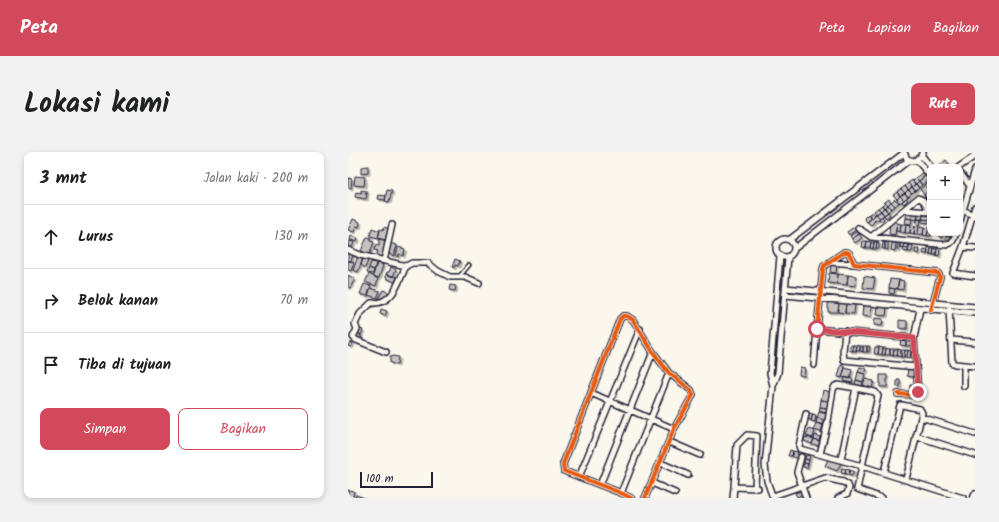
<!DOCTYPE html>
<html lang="id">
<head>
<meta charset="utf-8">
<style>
  :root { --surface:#fff; --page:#f2f2f2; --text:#202124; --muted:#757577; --line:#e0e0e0; --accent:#d1495b }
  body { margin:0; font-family:Kalam,sans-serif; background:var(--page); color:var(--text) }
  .controls { position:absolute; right:12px; top:12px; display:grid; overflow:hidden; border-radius:8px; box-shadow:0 2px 6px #0003 }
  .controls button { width:36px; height:36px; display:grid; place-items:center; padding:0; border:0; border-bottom:1px solid var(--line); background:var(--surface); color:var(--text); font:20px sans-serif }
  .scale { position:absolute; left:12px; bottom:10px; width:73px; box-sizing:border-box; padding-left:4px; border:2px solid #22223b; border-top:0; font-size:11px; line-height:14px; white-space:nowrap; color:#22223b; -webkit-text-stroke:3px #fbf7ec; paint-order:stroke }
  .stop { position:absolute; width:12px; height:12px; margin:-9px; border:3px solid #d1495b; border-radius:50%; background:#fff }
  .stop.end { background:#d1495b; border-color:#fff; box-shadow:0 1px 4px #0008 }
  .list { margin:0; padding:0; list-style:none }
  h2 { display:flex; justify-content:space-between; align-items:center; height:52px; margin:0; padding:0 16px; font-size:17px }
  h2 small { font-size:13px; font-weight:400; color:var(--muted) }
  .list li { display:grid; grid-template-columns:26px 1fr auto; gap:12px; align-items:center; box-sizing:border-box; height:64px; padding:0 16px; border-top:1px solid var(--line) }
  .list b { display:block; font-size:15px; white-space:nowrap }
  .list em { font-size:13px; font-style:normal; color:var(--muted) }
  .actions { display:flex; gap:8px; padding:12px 16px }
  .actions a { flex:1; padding:9px 0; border:1px solid var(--accent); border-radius:8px; text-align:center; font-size:14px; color:var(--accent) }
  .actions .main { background:var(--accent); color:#fff }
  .icon { flex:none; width:22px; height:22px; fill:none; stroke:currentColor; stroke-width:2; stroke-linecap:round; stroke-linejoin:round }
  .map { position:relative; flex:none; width:627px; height:346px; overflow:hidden; border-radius:8px }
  header { display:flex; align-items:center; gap:24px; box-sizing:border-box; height:56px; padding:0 20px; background:var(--accent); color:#fff }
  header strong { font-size:19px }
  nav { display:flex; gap:22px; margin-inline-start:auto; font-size:14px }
  .intro { display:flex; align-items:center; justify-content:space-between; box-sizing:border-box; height:96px; padding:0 24px }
  h1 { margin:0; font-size:28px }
  .button { padding:10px 18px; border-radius:8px; background:var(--accent); color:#fff; font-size:14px; font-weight:700 }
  main { display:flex; gap:24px; padding:0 24px }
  aside { flex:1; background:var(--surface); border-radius:8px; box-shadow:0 2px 6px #0003 }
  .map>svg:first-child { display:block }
  .building { fill:#c6c2c0; stroke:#22223b; filter:url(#shadow) }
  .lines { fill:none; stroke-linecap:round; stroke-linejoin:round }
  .service-casing { stroke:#22223b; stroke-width:5.5 }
  .minor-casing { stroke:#22223b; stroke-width:8 }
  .service { stroke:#fbf7ec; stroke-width:2.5 }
  .minor { stroke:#fbf7ec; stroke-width:5 }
  .cycleway-casing { stroke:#fbf7ec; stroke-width:6 }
  .cycleway { stroke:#e8590c; stroke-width:4 }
  .route { stroke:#d1495b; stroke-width:5 }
</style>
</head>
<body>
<header>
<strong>Peta</strong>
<nav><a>Peta</a><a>Lapisan</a><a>Bagikan</a></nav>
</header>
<div class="intro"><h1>Lokasi kami</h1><a class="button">Rute</a></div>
<main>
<aside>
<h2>3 mnt<small>Jalan kaki · 200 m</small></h2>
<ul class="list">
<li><svg class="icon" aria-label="ahead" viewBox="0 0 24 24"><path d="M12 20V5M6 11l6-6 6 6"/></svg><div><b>Lurus</b></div><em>130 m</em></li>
<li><svg class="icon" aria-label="right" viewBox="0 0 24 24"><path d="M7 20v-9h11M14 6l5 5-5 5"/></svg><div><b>Belok kanan</b></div><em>70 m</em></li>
<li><svg class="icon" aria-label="arrive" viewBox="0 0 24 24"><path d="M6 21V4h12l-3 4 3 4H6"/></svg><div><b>Tiba di tujuan</b></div></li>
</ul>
<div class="actions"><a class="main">Simpan</a><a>Bagikan</a></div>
</aside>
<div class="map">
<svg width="627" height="346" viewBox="0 0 627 346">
  <defs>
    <filter id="shadow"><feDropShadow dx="2" dy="2" stdDeviation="0" flood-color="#0004"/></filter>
  </defs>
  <rect width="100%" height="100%" fill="#fbf7ec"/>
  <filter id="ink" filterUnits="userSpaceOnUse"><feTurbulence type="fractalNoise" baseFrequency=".025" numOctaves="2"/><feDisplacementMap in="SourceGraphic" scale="8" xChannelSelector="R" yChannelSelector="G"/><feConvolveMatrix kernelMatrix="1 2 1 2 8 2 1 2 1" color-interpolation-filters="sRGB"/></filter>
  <g filter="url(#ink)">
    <path class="building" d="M 598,8 L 602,13 L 599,15 L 592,15 L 591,13 Z
      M 20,14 L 20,21 L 13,22 L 13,15 Z
      M 576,20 L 578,23 L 571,29 L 568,26 Z
      M 578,23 L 581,27 L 574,33 L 571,29 Z
      M 7,24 L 17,25 L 16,34 L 6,33 Z
      M 0,26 L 4,27 L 3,36 L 0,36 Z
      M 568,26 L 571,29 L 568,32 L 565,29 Z
      M 564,28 L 567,32 L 564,35 L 560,31 Z
      M 571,29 L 574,33 L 571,36 L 568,32 Z
      M 581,29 L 582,30 L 581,38 L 577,33 Z
      M 560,31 L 564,35 L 560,38 L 557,34 Z
      M 568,32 L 571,36 L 567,39 L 564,35 Z
      M 577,33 L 581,38 L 576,43 L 572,37 Z
      M 557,34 L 560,38 L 557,41 L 553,37 Z
      M 564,35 L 567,39 L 564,41 L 560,38 Z
      M 553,37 L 557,41 L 552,44 L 549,40 Z
      M 13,38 L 19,39 L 19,42 L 13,41 Z
      M 39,38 L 44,39 L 41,50 L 37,49 Z
      M 560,38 L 564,41 L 560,45 L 557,41 Z
      M 581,38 L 582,45 L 580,47 L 576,43 Z
      M 8,40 L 19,42 L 18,47 L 7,45 Z
      M 549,40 L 552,44 L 549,47 L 545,43 Z
      M 557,41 L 560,45 L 556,48 L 552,44 Z
      M 31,43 L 38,44 L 37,48 L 30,47 Z
      M 552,44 L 556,48 L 552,51 L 549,47 Z
      M 558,46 L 560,48 L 556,52 L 554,50 Z
      M 541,47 L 543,50 L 540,53 L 537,50 Z
      M 547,47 L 551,51 L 547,54 L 543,50 Z
      M 537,50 L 540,53 L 536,56 L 534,53 Z
      M 543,50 L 547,54 L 543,57 L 540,53 Z
      M 534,53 L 536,56 L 533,59 L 530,56 Z
      M 540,53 L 543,57 L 540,60 L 537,56 Z
      M 530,56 L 533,59 L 528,62 L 526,59 Z
      M 536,56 L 540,60 L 536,63 L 533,59 Z
      M 533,59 L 536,63 L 532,66 L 528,62 Z
      M 524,60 L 527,63 L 524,66 L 521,62 Z
      M 540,60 L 542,63 L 538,66 L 536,63 Z
      M 559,60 L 565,61 L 564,67 L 558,66 Z
      M 565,61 L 570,62 L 569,68 L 564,67 Z
      M 520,62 L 523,67 L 519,70 L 516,66 Z
      M 528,62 L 532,66 L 527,69 L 524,66 Z
      M 570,62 L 575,63 L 574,68 L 569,67 Z
      M 575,63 L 582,64 L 582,68 L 574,67 Z
      M 534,64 L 536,67 L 533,70 L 531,67 Z
      M 524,66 L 527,69 L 523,73 L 519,70 Z
      M 558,66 L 564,67 L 563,72 L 557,71 Z
      M 5,67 L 12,70 L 11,75 L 8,74 L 6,80 L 0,78 Z
      M 569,67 L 573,67 L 572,73 L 569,72 Z
      M 574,67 L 582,68 L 582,71 L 574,70 Z
      M 542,69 L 549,70 L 547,83 L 541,82 Z
      M 549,71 L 553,72 L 552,80 L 548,79 Z
      M 553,72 L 558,72 L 557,81 L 552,80 Z
      M 558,72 L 563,73 L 562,81 L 557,81 Z
      M 563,73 L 567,74 L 566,82 L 562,81 Z
      M 567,74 L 571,74 L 570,82 L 566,82 Z
      M 571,74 L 576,75 L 575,83 L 570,82 Z
      M 36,75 L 41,77 L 37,88 L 30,86 L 32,77 L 35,78 Z
      M 506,75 L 508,78 L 501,83 L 499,80 Z
      M 576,75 L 581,76 L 579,84 L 575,83 Z
      M 24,76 L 32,79 L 30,86 L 22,84 Z
      M 581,76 L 582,76 L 583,84 L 579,84 Z
      M 509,79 L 511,82 L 504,87 L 502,84 Z
      M 591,81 L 595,81 L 594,86 L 591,85 Z
      M 596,81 L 604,81 L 603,84 L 596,83 Z
      M 511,82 L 514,86 L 507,91 L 504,87 Z
      M 598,83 L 602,84 L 601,88 L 598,88 Z
      M 3,84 L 10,86 L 9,90 L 2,88 Z
      M 19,85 L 23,86 L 22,89 L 26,90 L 21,104 L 15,102 L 16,100 L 13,99 Z
      M 31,87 L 39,89 L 34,105 L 28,104 L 30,99 L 26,98 L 28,93 L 31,94 Z
      M 1,89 L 6,90 L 3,98 L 0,97 Z
      M 515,89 L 519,89 L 518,96 L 514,95 Z
      M 519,89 L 523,90 L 522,96 L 518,96 Z
      M 523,90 L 526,90 L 525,97 L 522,96 Z
      M 526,90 L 529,90 L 528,97 L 525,97 Z
      M 529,90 L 531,91 L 531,97 L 528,97 Z
      M 535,90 L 537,90 L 537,97 L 534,97 Z
      M 537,90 L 540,90 L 540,98 L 537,97 Z
      M 41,91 L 49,93 L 46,104 L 41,102 Z
      M 544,91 L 548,91 L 547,99 L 543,98 Z
      M 550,91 L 552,91 L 551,99 L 549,98 Z
      M 552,91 L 556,92 L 556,96 L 552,95 Z
      M 556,92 L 561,93 L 561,96 L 556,96 Z
      M 561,93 L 565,93 L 564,100 L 560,100 Z
      M 50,95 L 57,97 L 55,104 L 51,102 L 50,105 L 48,104 Z
      M 580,95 L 583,96 L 582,102 L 579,102 Z
      M 556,96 L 561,96 L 560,100 L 555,99 Z
      M 583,96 L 586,96 L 585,103 L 582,102 Z
      M 586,96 L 589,96 L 588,103 L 585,103 Z
      M 589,96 L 592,97 L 591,104 L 588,103 Z
      M 567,97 L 572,97 L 571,102 L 567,101 Z
      M 576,97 L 580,98 L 579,102 L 575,102 Z
      M 0,101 L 5,103 L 3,109 L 0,108 Z
      M 10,104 L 15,106 L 10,120 L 5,118 Z
      M 15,107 L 20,109 L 17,116 L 13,113 Z
      M 107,107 L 112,109 L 110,114 L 107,113 L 106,116 L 104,115 Z
      M 0,109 L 6,110 L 3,119 L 0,118 Z
      M 23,110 L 28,111 L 26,118 L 21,116 Z
      M 29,111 L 35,113 L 31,126 L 25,124 Z
      M 483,112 L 489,112 L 488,121 L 482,120 Z
      M 43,115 L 48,117 L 45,125 L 38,122 L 39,120 L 41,120 Z
      M 21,116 L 26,118 L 25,122 L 19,121 Z
      M 481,121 L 490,122 L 489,132 L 480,131 Z
      M 21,122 L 30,127 L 28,134 L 17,130 Z
      M 38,122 L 49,125 L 47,130 L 38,126 Z
      M 490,122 L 500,123 L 499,133 L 489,132 Z
      M 0,123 L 7,127 L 2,136 L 0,135 Z
      M 500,123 L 508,124 L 507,134 L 499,133 Z
      M 516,124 L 527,126 L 525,137 L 515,136 Z
      M 542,127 L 551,128 L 549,137 L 541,136 Z
      M 551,128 L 556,129 L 555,138 L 549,137 Z
      M 16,132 L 23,134 L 20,144 L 12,142 Z
      M 102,133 L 108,134 L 107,139 L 101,138 Z
      M 22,136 L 32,139 L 29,146 L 20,143 Z
      M 541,136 L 547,137 L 546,142 L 541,141 Z
      M 35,138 L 40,140 L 38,147 L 35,148 L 30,147 Z
      M 480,149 L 491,150 L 490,160 L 480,160 Z
      M 491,150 L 498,151 L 497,161 L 490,160 Z
      M 498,151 L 507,152 L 506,162 L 497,161 Z
      M 515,153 L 524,154 L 522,165 L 514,164 Z
      M 530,154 L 539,155 L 538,164 L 529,163 Z
      M 33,157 L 39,159 L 37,164 L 32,162 Z
      M 527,166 L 535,167 L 534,174 L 526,173 Z
      M 551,168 L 559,169 L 559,177 L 551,176 Z
      M 12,177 L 15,178 L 13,183 L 10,181 Z
      M 10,181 L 13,183 L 12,184 L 14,185 L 13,188 L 8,186 Z
      M 553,186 L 558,187 L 558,194 L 552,193 Z
      M 558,187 L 563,187 L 562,194 L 558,194 Z
      M 2,190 L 5,191 L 3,195 L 0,194 Z
      M 502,193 L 505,193 L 505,199 L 502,199 Z
      M 505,193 L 509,193 L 508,199 L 505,199 Z
      M 509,193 L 512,194 L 512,199 L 508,199 Z
      M 512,194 L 515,194 L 515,200 L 512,199 Z
      M 515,194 L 519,194 L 519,200 L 515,200 Z
      M 519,194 L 522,194 L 521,200 L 519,200 Z
      M 527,195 L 531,195 L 530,202 L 526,202 Z
      M 531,195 L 535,196 L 534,203 L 530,202 Z
      M 535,196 L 538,196 L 537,203 L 534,203 Z
      M 538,196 L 542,197 L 542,203 L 537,203 Z
      M 542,197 L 546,197 L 545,204 L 542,203 Z
      M 546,197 L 550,197 L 549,204 L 545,204 Z
      M 550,197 L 553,198 L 553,205 L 549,204 Z
      M 553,198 L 557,198 L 556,205 L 553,205 Z
      M 557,198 L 560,198 L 559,205 L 556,205 Z
      M 560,198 L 563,199 L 562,206 L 559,205 Z
      M 45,204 L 50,205 L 49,213 L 42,211 L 42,205 Z
      M 493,213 L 497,215 L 494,226 L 490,225 Z
      M 452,215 L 457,216 L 456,224 L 451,223 Z
      M 512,215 L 519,217 L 517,222 L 510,220 Z
      M 497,216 L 504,218 L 502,227 L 494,225 Z
      M 560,217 L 566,217 L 565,225 L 559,224 Z
      M 510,220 L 517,222 L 515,230 L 508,228 Z
      M 532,223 L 539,223 L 539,235 L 532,235 Z
      M 497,225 L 505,227 L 504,231 L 496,229 Z
      M 517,227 L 526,229 L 524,236 L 515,233 Z
      M 508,228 L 515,230 L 514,234 L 507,232 Z
      M 549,228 L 552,228 L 552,235 L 549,235 Z
      M 562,233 L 567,233 L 567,237 L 562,237 Z
      M 475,238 L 483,240 L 480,249 L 473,248 Z
      M 473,248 L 480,249 L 479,256 L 472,255 Z
      M 472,255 L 479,256 L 478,261 L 471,259 Z
      M 471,260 L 479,262 L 478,269 L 469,266 Z
      M 461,261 L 465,262 L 463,268 L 459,267 Z
      M 465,262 L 468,263 L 467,270 L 463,269 Z
      M 469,266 L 476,268 L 475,273 L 468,271 Z
      M 468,271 L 475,273 L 473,280 L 466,278 Z
      M 461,277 L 467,279 L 465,286 L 458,284 Z
      M 467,283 L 472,285 L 471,289 L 466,287 Z
      M 457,285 L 466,287 L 464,292 L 456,289 Z
      M 466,287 L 473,290 L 471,294 L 464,292 Z
      M 442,298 L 445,299 L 444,304 L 440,304 Z
      M 445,299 L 450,300 L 448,306 L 444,304 Z
      M 458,303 L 462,304 L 461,308 L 457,307 Z
      M 481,305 L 493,311 L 489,319 L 477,314 Z
      M 457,307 L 461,308 L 460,312 L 456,311 Z
      M 456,311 L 460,312 L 459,316 L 455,315 Z
      M 494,316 L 498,317 L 497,322 L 493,321 Z
      M 498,317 L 502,318 L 500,323 L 497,322 Z
      M 502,318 L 506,320 L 504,324 L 500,323 Z
      M 0,338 L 6,339 L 5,346 L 0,346 Z
      M 454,339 L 455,342 L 449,345 L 447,341 Z
      M 8,343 L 17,346 L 7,346 Z"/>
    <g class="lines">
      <defs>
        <path id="service" d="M 111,125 L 121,113"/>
        <path id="minor" d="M 556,0 L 559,7 L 566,9 L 572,5 L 575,0
          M 574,4 L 583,15
          M 569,8 L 582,24
          M 611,15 L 627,4
          M 612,21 L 622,34
          M 627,55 L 615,95 L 627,96
          M 556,58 L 582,60
          M 615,58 L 627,18
          M 612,69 L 615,58 L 627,64
          M 510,76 L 523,85 L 570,46 L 575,48 L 582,59
          M 523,85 L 599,93 C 605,91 606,87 608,81
          M428 96a9 9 0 1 1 18 0a9 9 0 1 1-18 0Z
          M 441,88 L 556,1
          M 615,95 L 605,121 L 627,124
          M 447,96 L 561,8
          M 0,98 L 12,103 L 58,114 L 64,111 L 80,111 L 90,119 L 102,125 L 117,125 L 131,131
          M 36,109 L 44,73
          M 482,110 L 506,112
          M 438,136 L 627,155
          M 437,143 L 627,161
          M 601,157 L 604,211 L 607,212 L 626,214
          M 497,179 L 495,200 L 496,208 L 568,215
          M 566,186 L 572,157
          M 603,188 L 627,190
          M 38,200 L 8,188 L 5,185 L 9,177 L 7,172 L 12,162 L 23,151 C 45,153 50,131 58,114
          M 466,213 L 469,177
          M 425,234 L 422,221 L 432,104
          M 616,234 L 616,214
          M 243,241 L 326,277
          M 550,242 L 566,243 L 569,242 L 570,240 L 566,186 L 469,177 L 475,117 L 476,114 L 496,100 L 499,100 L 501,101 L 506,112 L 590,121 L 592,125 L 583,158
          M 458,262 L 451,294 L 452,297 L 514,314 L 509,337 L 534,346
          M 573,265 L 627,282
          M 568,284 L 627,303
          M 322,290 L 352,303
          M 472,302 L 480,269 L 485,238 L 487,234 L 490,233 L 508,236
          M 453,305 L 449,320 L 458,346
          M 493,307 L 508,236 L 527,240 L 530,244 L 514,314 L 615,346
          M 313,311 L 340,323
          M 536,320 L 552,253 L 554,253 L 572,257 L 574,261 L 558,327
          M 231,325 L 292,177
          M 304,331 L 327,341
          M 252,333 L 305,200
          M 407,336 L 409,284 L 399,283 L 389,293 L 386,335 L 410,336
          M 273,341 L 321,221
          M 425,344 L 477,326 L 495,330 L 500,333 L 501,336 L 499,342 L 490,346
          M 283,346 L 273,341 L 216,319 L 215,312 L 272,167 L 275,164 L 279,164 L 285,168 L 305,200 L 321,221 L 343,238 L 345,243 L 326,277 L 297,346
          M 385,346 L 386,335
          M 425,346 L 419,329 L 417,313 L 425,234 L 430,221 L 440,105
          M 625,346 L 627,342"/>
      </defs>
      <use href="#service" class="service-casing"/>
      <use href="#minor" class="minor-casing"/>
      <use href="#service" class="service"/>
      <use href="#minor" class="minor"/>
      <defs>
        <path id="cycleway" d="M 550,242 L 566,243 L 569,242 L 570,240 L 566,186 L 469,177 L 475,117 L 476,114 L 496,100 L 499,100 L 501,101 L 506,112 L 590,121 L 592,125 L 583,158
          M 283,346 L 273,341 L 216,319 L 215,312 L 272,167 L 275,164 L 279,164 L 285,168 L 305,200 L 321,221 L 343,238 L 345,243 L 326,277 L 297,346"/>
      </defs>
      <use href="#cycleway" class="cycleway-casing"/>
      <use href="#cycleway" class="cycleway"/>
    </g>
  </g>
  <g class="lines" filter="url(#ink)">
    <path class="route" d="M 469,177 L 566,186 L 570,240"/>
  </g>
</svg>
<div class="controls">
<button>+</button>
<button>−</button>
</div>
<div class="scale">100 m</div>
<div class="stop" style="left:469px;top:177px"></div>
<div class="stop end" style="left:570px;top:240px"></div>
</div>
</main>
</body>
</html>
